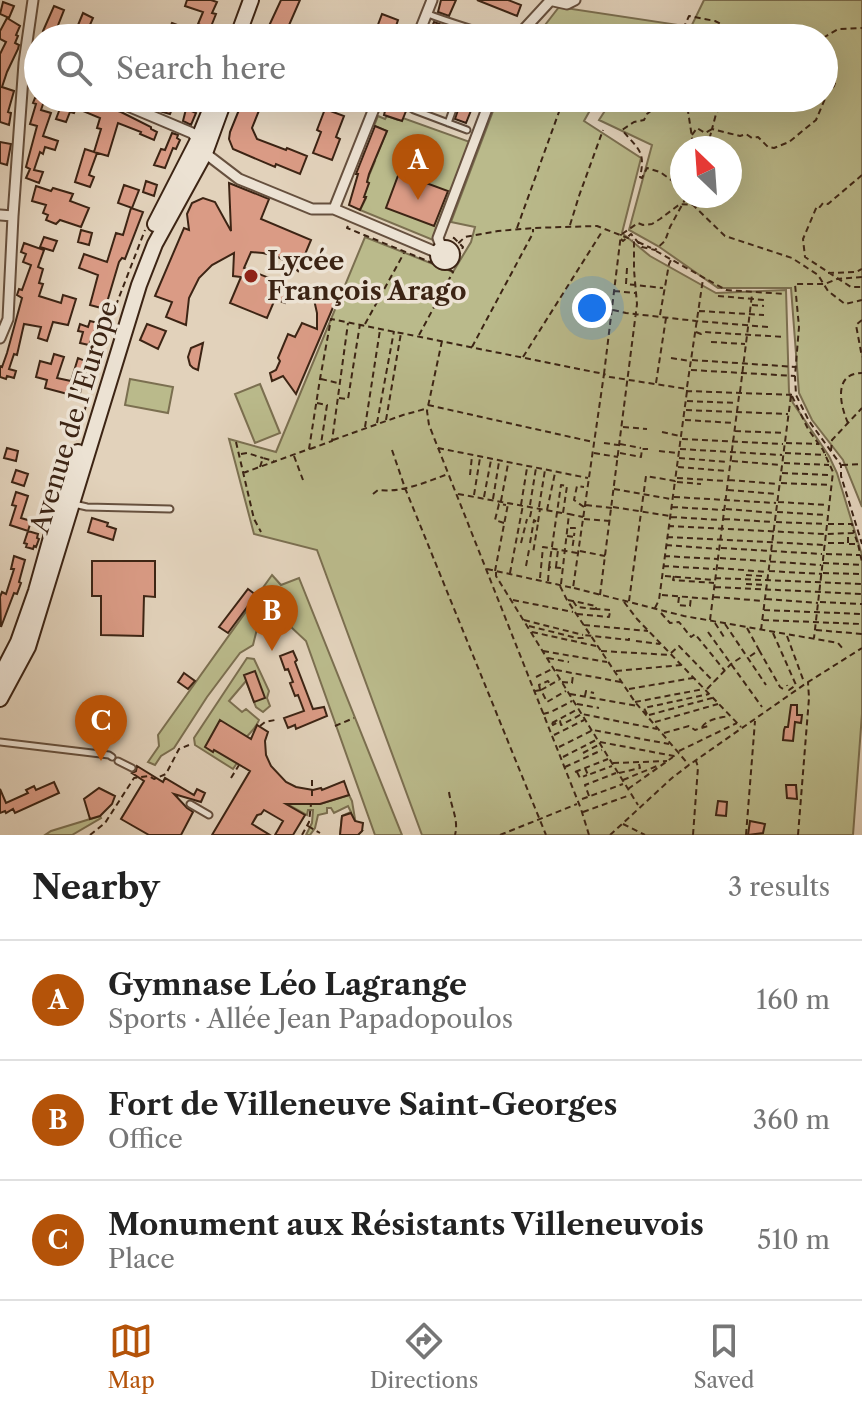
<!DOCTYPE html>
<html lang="en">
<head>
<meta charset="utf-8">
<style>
  :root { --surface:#fff; --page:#f2f2f2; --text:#222; --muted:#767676; --line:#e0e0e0; --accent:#b45309 }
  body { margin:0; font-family:"Libre Caslon Text",serif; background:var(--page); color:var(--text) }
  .compass { position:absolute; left:670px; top:136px; width:72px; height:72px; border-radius:50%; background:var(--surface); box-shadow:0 8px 32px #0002; rotate:335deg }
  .you { position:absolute; left:592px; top:308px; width:28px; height:28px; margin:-20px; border:6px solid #fff; border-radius:50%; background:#1a73e8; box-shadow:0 0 0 12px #1a73e833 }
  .badge { display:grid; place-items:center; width:52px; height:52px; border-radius:50%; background:var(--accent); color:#fff; font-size:26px; font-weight:700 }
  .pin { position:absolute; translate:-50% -66px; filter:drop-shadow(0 2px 4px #0008) }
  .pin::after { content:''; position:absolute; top:42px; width:28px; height:24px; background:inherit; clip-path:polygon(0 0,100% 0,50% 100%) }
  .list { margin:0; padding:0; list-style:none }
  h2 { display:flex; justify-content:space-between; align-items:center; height:104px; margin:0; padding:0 32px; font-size:34px }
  h2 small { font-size:26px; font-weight:400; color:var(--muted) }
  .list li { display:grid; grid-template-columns:52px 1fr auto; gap:24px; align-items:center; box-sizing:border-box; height:120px; padding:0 32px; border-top:2px solid var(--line) }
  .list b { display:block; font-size:30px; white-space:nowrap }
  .list p { margin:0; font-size:26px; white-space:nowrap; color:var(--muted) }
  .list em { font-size:26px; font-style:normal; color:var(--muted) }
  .icon { flex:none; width:44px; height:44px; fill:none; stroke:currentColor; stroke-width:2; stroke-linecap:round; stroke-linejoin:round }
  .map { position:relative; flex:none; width:862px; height:835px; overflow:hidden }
  .search { position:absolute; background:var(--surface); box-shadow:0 8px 32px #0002; left:24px; right:24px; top:24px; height:88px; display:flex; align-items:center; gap:20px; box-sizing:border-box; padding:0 28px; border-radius:44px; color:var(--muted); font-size:30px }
  .sheet { height:464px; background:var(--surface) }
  nav { display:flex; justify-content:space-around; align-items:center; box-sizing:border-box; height:112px; border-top:2px solid var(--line); background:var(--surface); font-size:22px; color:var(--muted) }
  nav a { display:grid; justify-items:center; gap:4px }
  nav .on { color:var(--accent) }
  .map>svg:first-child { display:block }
  .green { fill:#baba8b; stroke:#7b6f50; stroke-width:2; fill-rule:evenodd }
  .building { fill:#da9b85; stroke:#3c2414; stroke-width:2 }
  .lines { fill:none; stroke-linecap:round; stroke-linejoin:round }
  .lane-casing { stroke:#66503e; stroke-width:9 }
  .street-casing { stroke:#66503e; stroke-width:13 }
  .secondary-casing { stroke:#3c2414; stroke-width:18 }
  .path { stroke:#3c2414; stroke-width:2; stroke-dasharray:6 4; stroke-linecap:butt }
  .lane { stroke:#ece2d3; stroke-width:5 }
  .street { stroke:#ece2d3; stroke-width:9 }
  .secondary { stroke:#ece2d3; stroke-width:14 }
  .poi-dot { fill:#8f2418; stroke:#ece2d3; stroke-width:3 }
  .labels { text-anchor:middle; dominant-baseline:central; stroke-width:7; stroke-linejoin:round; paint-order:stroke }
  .poi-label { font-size:26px; font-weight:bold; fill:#3c2414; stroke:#ece2d3; text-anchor:start }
  .street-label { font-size:26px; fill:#3c2414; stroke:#ece2d3 }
</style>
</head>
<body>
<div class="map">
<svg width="862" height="835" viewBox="0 0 862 835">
  <rect width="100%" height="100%" fill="#e2d2bb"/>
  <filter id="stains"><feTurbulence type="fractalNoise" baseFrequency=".0025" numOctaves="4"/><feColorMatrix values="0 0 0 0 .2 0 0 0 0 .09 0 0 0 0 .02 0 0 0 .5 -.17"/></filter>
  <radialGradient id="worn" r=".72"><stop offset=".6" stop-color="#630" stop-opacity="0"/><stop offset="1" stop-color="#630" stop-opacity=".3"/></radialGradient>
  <path class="green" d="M 704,0 L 862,0 L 862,507 L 843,460 L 812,420 L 799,393 L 791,288 L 718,288 L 658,246 L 629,230 L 652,145 L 599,120 L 608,106 L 596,98 L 824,98 L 824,38 L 535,38 L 559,7 L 691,27 ZM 682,148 L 730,148 L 730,196 L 682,196 Z
    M 498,98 L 581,98 L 593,105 L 584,121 L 641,158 L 622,233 L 650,256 L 716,293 L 786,290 L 789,392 L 793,403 L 829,456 L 837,473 L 862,555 L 862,714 L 853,835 L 422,835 L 317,550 L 254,534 L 229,439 L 276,452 L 365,237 L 453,272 L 471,242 L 475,227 L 451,222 Z
    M 378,116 L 385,119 L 387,116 L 398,120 L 403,118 L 470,142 L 433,240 L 360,210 L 366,198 L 363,196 L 369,183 L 357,178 L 368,178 L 375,161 L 363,156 L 364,153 L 376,157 L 387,131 L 374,126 Z
    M 130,379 L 173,387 L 168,413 L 125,405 Z
    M 260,384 L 280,433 L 255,443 L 235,394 Z
    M 272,575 L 281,585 L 299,578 L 402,835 L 375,835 L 306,641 L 292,628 L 284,609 L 258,625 L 253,645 L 240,653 L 207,697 L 174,748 L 161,756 L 155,765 L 148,762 L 159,746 L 158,735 Z
    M 247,658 L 254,659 L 269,691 L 267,698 L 270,706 L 263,712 L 256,707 L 246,681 L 229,701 L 242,712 L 246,709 L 259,720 C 255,730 251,731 244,740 L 247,769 L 237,763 L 233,769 L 195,745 L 194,738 Z
    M 248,777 L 320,804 L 349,795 L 352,801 L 357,831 L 362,831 L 358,835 L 340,835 L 342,816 L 351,812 L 348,806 L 334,813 L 331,808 L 327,808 L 327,813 L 318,815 L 315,828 L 310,835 L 306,835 L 312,823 L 313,810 L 308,810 L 307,815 L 271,795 L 247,831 L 214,835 Z
    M 100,816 L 101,818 L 72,835 L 45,835 L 51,831 Z"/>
  <path class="building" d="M 187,0 L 211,0 L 217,2 L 212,13 L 216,14 L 210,29 L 198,24 L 203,12 L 185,6 Z
    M 281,0 L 300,0 L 286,32 L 298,38 L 273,38 L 268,28 Z
    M 441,0 L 456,0 L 449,16 L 438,12 Z
    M 477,0 L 508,0 L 521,5 L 517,16 Z
    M 3,2 L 14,6 L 9,18 L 0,14 Z
    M 54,6 L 64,10 L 57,28 L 60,29 L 57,37 L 43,31 Z
    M 83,13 L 93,18 L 86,34 L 76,30 Z
    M 382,14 L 398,20 L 392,38 L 373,38 Z
    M 7,18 L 20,26 L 16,35 L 18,36 L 15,43 L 19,45 L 18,49 L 7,72 L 2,87 L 14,91 L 8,112 L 11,113 L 9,125 L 0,122 L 0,54 L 6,42 L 0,39 L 0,31 Z
    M 434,22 L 445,26 L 443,32 L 458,38 L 427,38 Z
    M 172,23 L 196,32 L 193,38 L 185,38 L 186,36 L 169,30 Z
    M 35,98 L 45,98 L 41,110 L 51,113 L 43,136 L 58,141 L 55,150 L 45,147 L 43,154 L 40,152 L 34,170 L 43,172 L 39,183 L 26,178 L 30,169 L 26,167 L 37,126 L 30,124 L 36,104 L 33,103 Z
    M 64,98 L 70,98 L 87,104 L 88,100 L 121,112 L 151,127 L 151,129 L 157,132 L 154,140 L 140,134 L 141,132 L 118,123 L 108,156 L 94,152 L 97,153 L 89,175 L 94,177 L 90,187 L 75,182 L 85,149 L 94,152 L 101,129 L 97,128 L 100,118 L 76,108 L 74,113 L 70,112 L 66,122 L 56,119 Z
    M 160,98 L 194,98 L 189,110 L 196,113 L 191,125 L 183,121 L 186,109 L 174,104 L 170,114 L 159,111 L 158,109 L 162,99 Z
    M 248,98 L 264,98 L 252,128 L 257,139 L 286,150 L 287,148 L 307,156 L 300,174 L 276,164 L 275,167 L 233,149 L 229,139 L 230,132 L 243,100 L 247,102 Z
    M 290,98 L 305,98 L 300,110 L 287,105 Z
    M 462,98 L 476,98 L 466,123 L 455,119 Z
    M 391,104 L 406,111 L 402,121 L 384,115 L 386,107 L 390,107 Z
    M 325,109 L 344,116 L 336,137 L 340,139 L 332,160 L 313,153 L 321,132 L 317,130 Z
    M 375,126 L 387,131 L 369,174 L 367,182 L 369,183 L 364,197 L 366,197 L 360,210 L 349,205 L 358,174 L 356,174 Z
    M 172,133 L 178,135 L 177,138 L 180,140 L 176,149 L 173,148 L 165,168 L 154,165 L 161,149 L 165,150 Z
    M 0,142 L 11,144 L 7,165 L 0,163 Z
    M 399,173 L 448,191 L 434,226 L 386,208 Z
    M 146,181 L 157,185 L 154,196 L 143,192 Z
    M 229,183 L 269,199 L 261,219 L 311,240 L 298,271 L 289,263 L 278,257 L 263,253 L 251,252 L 244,268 L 292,287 L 285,303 L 275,299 L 267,318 L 230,303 L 241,277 L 233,276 L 234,253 L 212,265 L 199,278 L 189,298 L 186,325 L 166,317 L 172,302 L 155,296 L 184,228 L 189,230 L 187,214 L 192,203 L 203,198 L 215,202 L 231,231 Z
    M 124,185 L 139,190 L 132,208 L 118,203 Z
    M 36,186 L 51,191 L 53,188 L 73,194 L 70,201 L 89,208 L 81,227 L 60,220 L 56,224 L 46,220 L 48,215 L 43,213 L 46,205 L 32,201 Z
    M 131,208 L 143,212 L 125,259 L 122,258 L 119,262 L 105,309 L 90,305 L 98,275 L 79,268 L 84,254 L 107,262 L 116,233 L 123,235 Z
    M 81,230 L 92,233 L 89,245 L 78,242 Z
    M 44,237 L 57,241 L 53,251 L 40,247 Z
    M 24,243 L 44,250 L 38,267 L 43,269 L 39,283 L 43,284 L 39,296 L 61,303 L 63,295 L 76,299 L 68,325 L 53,322 L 47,341 L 38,338 L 41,327 L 24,324 L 17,355 L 14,354 L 9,369 L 16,371 L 14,378 L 7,376 L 6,379 L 0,377 L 0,366 L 2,367 L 7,353 L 22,298 L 17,295 L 19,289 L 22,290 L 31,265 L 23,262 L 26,254 L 21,252 Z
    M 315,289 L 337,298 L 296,394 L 283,376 L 272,381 L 270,373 L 276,370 L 280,361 L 278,358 L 288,334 L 295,337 L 302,323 L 317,329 L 317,313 L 313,295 Z
    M 90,321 L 98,323 L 89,345 L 80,343 L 83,332 L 78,331 L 80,324 L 88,327 Z
    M 147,324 L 166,331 L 158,349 L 140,340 Z
    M 203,343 L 199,364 L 198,370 L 193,368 L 190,365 L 188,357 L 191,348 Z
    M 54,354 L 64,357 L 57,378 L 71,381 L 78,358 L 88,362 L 79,397 L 45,388 L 47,380 L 36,377 L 40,361 L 51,364 Z
    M 7,448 L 18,451 L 16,461 L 4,458 Z
    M 16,470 L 28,474 L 24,486 L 12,482 Z
    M 16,492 L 28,496 L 21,518 L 31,521 L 28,531 L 10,525 L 16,506 L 12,505 Z
    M 92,518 L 108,523 L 107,526 L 116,529 L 113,540 L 88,532 Z
    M 28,531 L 38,534 L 37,538 L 39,539 L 36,547 L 34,546 L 33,549 L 26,547 L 27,544 L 24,543 Z
    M 14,556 L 25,560 L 19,582 L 21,583 L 17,594 L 14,593 L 1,627 L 0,597 L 2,592 L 6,594 L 14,569 L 11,569 Z
    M 92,561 L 155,561 L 155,597 L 144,596 L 143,636 L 101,635 L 101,596 L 92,596 Z
    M 248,589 L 256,595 L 228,633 L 219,627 Z
    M 293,651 L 297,660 L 295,662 L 313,709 L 324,707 L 327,716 L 296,729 L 295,725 L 288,728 L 284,718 L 304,711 L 298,695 L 295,696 L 290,683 L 293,682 L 288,669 L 285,670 L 280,656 Z
    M 255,671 L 265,698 L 254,702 L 244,675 Z
    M 184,673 L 195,681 L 188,689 L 178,682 Z
    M 791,705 L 797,705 L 797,715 L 802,715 L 801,723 L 795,722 L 793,741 L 783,740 L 784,730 L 785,727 L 788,727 Z
    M 220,720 L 251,739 L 257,725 L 268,732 L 265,741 L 266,755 L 271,766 L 286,782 L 296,787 L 313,790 L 321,788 L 322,790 L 344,781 L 349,795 L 320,804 L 286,804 L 305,815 L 293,835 L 275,835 L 283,821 L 264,810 L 261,814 L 257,815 L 252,824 L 270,835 L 212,835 L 250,771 L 214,750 L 213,752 L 205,747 Z
    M 137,766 L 163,782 L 165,778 L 194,795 L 197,789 L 205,793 L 201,802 L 174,794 L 187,808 L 193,812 L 181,835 L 149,835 L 121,819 L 144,781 L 132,773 L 136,771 Z
    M 54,782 L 59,793 L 15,813 L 13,809 L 6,813 L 5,811 L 0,813 L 0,789 L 6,803 L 28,793 L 26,790 L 34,786 L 36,790 Z
    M 786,785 L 796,785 L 797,799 L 787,798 Z
    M 99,788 L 115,796 L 112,804 L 100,816 L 90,819 L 84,799 Z
    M 718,801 L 727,802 L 726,816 L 716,815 Z
    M 351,813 L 355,821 L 363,823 L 362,831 L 358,835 L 340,835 L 342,816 Z
    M 750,821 L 765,824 L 763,833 L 748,835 Z"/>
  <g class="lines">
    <defs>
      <path id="lane" d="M 428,14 C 451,23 475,29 499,38
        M 391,98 L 407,105 L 414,110 L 467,130
        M 448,123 L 457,98
        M 74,504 L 87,507 L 170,509
        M 0,742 L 109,755 L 112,757
        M 118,761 L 132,768
        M 190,804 L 209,815"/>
      <path id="street" d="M 549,0 L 567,4 L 575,0
        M 417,38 L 432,0
        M 516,38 L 550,1
        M 24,63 L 38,68
        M 109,98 L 192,133 L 198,140 L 205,153 L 239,179 L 312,209 L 334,209 L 438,253
        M 334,209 L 375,106 L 386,98
        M 0,215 L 13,216
        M 442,249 L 438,238 L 491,98
        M 0,338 L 8,319 L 13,216 L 24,63 L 33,0"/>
      <path id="secondary" d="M 237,38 L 251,0
        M 155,224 L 198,140 L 209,113
        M438 255a7 7 0 1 1 14 0a7 7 0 1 1-14 0Z
        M 0,677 L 18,642 L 36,591 L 68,477 L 78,452
        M 0,699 L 28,647 L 139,285 L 155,244 L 205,153 L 225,98"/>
    </defs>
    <use href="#lane" class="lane-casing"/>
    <use href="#street" class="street-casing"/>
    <use href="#secondary" class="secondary-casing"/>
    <path class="path" d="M 679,38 L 689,16 L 715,21 L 750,38
      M 823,38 L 838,29 L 862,28
      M 667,98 L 647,114 L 644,120 L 634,122 L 622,130 C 638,149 646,151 640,177 L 642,178 L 647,168 L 660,172 L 674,182 L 682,178
      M 686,98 L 693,144 L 691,148
      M 725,98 L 716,114 L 712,129 L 740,136 L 746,134 L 752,138 L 758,137 L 768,147 L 774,148 L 789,142 L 816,120 L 827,94 L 834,86 L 836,80 L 832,64 L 824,51
      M 692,135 L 697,128 L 705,133 L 712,129 L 707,148
      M 862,175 L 828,204 L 823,203 L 820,207 L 817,206 L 803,239 L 805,257 L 851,287 L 862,287
      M 570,225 L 579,196 L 603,130
      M 348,226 L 347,228 L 452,271 L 463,247 L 454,238 L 450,237
      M 517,228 L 564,98
      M 622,234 L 638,223 L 643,225 L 652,224 L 660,219 L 680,204 L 693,205 L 725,236 L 792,258 L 818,275 L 828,291 L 845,304 L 862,300
      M 621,239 L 623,241 L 631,234 L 642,247 L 655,250 L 665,241 L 670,227 L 687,196
      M 638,242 L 651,248
      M 451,250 L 465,237 L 498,231 L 533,228 L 597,226 L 633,240
      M 656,251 L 726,290 L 785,294
      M 627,268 L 626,284 L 663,288
      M 828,273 L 856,272 L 862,269
      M 862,277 L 837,279 L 825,284 L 795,284 L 799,327 L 795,376 L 796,395 L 809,421 L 841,465 L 841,476 L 862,544
      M 614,291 L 635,293
      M 718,296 L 765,300
      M 752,305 L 764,306
      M 613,310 L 626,313 L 696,321 L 768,327
      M 699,311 L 764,315
      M 660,315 L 669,264 L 671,260
      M 862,320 L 856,325 L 862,357
      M 365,324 L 404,253
      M 696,332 L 701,334 L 705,332 L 785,337
      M 419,335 L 453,272 L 452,271
      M 442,341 L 427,411 L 429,425 L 581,809 L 589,835
      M 711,342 L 745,344
      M 472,347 L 533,233 L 533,229
      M 523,357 L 603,230
      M 671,358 L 690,361
      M 692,360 L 796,367
      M 691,370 L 795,376
      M 321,379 L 338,383
      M 656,383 L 666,318
      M 687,387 L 703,279
      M 740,392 L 752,295
      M 792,396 L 808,429 L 823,450 L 833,472 L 814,638
      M 339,398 L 348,399 L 360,324
      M 687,401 L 737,403
      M 317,403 L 327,405 L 321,444
      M 428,405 L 593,442
      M 686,410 L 788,414
      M 386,420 L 401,333
      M 685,420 L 735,423
      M 377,423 L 394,331
      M 848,423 C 840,405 833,373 862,373
      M 365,427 L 380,330
      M 623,427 L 647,429
      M 735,431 L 785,433
      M 662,432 L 680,436
      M 682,439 L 783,444
      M 76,440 L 113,313 L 145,230
      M 333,440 L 403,415 L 425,409
      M 236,442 L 254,519 L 261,532
      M 604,443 L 618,445
      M 786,443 L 819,444
      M 620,444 L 641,448
      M 438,448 L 588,478
      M 310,449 L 332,441 L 348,323
      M 680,449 L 782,455
      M 392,450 L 405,488 L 546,835
      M 659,451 L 677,453
      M 831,451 L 832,440 L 862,408
      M 594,453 L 618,457
      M 620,453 L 641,457 L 642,449 L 648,449
      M 785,453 L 826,455
      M 241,454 L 247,453 L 263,458
      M 294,456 L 303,480
      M 679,458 L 728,462
      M 732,461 L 781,465
      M 784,463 L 829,465
      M 842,465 L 862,464
      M 260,467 L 263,458 L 274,461
      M 678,467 L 727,471
      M 243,473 L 309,449 L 320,379 L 331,319 L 604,374 L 621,234
      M 782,473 L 831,475
      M 470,475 L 472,456
      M 677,478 L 727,481
      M 729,480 L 778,484
      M 677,482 L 701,484
      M 781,483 L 831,485
      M 614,489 L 671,499
      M 728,490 L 777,494
      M 373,494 L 378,490 C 402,493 426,482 448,474
      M 458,494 L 562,513
      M 474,495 L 480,458
      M 484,497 L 491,460
      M 674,497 L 776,503
      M 493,499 L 499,462
      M 501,501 L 508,464
      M 778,502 L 828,505
      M 521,505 L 527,468
      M 530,505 L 536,468
      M 586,505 L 612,508
      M 539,507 L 545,470
      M 584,507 L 574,500 L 577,486 L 584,487
      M 613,507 L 670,516
      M 672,507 L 724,510
      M 726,509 L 775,513
      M 547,510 L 555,473
      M 777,512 L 827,515
      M 530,517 L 532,508
      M 671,517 L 720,520
      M 584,519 L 610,521
      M 724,519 L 774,522
      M 538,522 L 540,509
      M 776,522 L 826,524
      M 504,523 L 495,520 L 499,504 L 506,505
      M 828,524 L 852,524 L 854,533
      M 668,526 L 825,534 L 854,533 L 858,544
      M 570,528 L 575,528 L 574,536
      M 567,536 L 574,537 L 572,550
      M 667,537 L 825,545
      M 521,543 L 527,519
      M 530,543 L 534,520 L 538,523 L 533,553
      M 828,543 L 848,543 L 848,534
      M 849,544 L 858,544 L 862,562
      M 666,545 L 718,549
      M 721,548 L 822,554
      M 580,551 L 605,556
      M 826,554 L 860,555
      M 664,556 L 717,559
      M 720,558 L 821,565
      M 823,563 L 862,565
      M 526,566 L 529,550 L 531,550
      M 663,566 L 715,569
      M 549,567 L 561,485 L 567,486 L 563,513 L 569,514
      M 556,567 L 558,550
      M 718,568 L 767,572
      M 487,569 L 573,588 L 604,374 L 610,377 L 687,389 L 687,391 L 796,395
      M 495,571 L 508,504
      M 769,571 L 822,574
      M 496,572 L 496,576 L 638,805
      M 510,573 L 523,505
      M 823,573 L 862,574
      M 746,575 L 762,576
      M 665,576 L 714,580
      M 674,576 L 673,580 L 714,583
      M 540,578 L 543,547 L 577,553
      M 715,578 L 862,584
      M 548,581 L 549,567 L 561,568
      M 561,584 L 569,514 L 583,517
      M 746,584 L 765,585
      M 560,586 L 567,600 L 635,702 L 689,765
      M 715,587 L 862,594
      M 574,588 L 684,616 L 838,643 L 843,649
      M 600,595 L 637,304 L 634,270 L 634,240
      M 662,595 L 711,599
      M 679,597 L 678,605 L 690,606 L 691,597
      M 714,597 L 764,601
      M 766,599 L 818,603
      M 513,600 L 573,612
      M 568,600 L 596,606 L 596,609 L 610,610
      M 573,601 L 577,607 L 595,609
      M 629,601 L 646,476 L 675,481 L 687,391
      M 624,602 L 637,619 L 741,727
      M 820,602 L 862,604
      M 655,608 L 659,600 L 675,481
      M 764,610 L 862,614
      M 661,613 L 670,623 L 679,622 L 691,637 L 695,634 L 725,671
      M 577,614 L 609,617 L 610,612
      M 524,620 L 583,635
      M 710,620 L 739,396
      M 763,620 L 862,624
      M 715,623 L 724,637
      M 725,624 L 766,685
      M 584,625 L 648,631
      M 529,626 L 577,638 L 583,638 L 584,635 L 629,640 L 629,635
      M 747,628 L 759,650 L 749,657
      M 761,630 L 791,395
      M 816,630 L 862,634
      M 532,632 L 596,646
      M 708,632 L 762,707
      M 773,633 L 796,685 L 789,690 L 787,685
      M 787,636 L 804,682
      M 636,641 L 660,644
      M 759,650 L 780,687 L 785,690
      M 543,651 L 607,662
      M 601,651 L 671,655
      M 671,653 L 679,646 L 714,682
      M 548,658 L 569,662
      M 556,670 L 621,682
      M 616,671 L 682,665
      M 536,677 L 552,669
      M 562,682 L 572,683 L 573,675
      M 540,689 L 539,685 L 548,681 L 550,684
      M 629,689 L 693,678
      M 707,689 L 731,664 L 743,656
      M 541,690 L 559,680
      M 535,691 L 541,690 L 547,702 L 566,691
      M 570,694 L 638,706
      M 585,696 L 586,691 L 594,693
      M 635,702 L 704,689
      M 577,704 L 599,708
      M 543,714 L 551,712 L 572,701
      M 647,714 L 644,708 L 709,694
      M 649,715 L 712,698
      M 655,722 L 718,704
      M 552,723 L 553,725 L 560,721 L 561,725 L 582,714 L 657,729
      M 552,723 L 578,709
      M 260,726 L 265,722 L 275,720
      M 335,726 L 354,718
      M 702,727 C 707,719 720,718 728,716
      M 664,733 L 689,726 L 695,730 L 711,725
      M 554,735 L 584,720
      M 600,742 L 674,756 L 679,753
      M 559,747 L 593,730 L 669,744
      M 679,751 L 737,723
      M 583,753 L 600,744
      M 563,757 L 596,740
      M 613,763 L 667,761
      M 565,767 L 602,750
      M 585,768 L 588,775 L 612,766
      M 575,772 L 608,759
      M 577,772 L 580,778 L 587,775
      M 619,773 L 640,768 L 639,764
      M 231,778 L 239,765
      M 623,780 L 657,766 L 658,767
      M 628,789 L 673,757
      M 449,792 C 451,807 459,820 455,835
      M 312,796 L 312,778
      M 589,796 L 585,785 L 616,773
      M 582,799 L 623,784
      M 583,812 L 630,795
      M 623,824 L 645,835
      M 308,826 L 320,833
      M 90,835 L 105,823 L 134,778 L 149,776 L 154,779 L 166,774 L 179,749 L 189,745
      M 302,835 L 309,822 L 311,804
      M 500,835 L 577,804
      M 610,835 L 672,778 L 689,765 L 805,684 L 862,648
      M 693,835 L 698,767 L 696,761
      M 746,835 L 755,721
      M 798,835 L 809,698 L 808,682"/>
    <use href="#lane" class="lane"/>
    <use href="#street" class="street"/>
    <use href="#secondary" class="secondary"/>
  </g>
  <circle class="poi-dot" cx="251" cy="276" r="8"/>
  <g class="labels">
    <g class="poi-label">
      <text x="267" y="261">Lycée<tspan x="267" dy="30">François Arago</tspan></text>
    </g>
    <g class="street-label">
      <text transform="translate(74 417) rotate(-73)">Avenue de l'Europe</text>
    </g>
  </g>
  <rect width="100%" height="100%" filter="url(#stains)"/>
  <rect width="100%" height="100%" fill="url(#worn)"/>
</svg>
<svg class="compass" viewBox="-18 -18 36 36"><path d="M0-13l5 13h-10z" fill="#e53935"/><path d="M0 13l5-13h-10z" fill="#767676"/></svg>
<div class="you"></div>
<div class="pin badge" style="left:418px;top:200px">A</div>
<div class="pin badge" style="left:272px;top:651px">B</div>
<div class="pin badge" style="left:101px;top:761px">C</div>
<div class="search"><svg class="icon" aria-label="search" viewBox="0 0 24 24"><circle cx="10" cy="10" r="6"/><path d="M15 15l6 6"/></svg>Search here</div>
</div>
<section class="sheet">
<h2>Nearby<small>3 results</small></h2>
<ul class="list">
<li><span class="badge">A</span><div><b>Gymnase Léo Lagrange</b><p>Sports · Allée Jean Papadopoulos</p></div><em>160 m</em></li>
<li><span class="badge">B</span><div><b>Fort de Villeneuve Saint-Georges</b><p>Office</p></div><em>360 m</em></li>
<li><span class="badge">C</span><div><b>Monument aux Résistants Villeneuvois</b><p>Place</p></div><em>510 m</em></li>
</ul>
</section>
<nav>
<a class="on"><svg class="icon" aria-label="map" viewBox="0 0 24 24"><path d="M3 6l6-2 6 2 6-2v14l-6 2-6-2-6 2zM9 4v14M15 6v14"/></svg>Map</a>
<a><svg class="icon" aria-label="directions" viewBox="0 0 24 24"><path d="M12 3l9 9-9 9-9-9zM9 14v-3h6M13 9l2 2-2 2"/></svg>Directions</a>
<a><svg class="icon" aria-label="saved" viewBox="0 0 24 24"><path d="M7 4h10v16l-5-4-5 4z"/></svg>Saved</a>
</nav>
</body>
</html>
